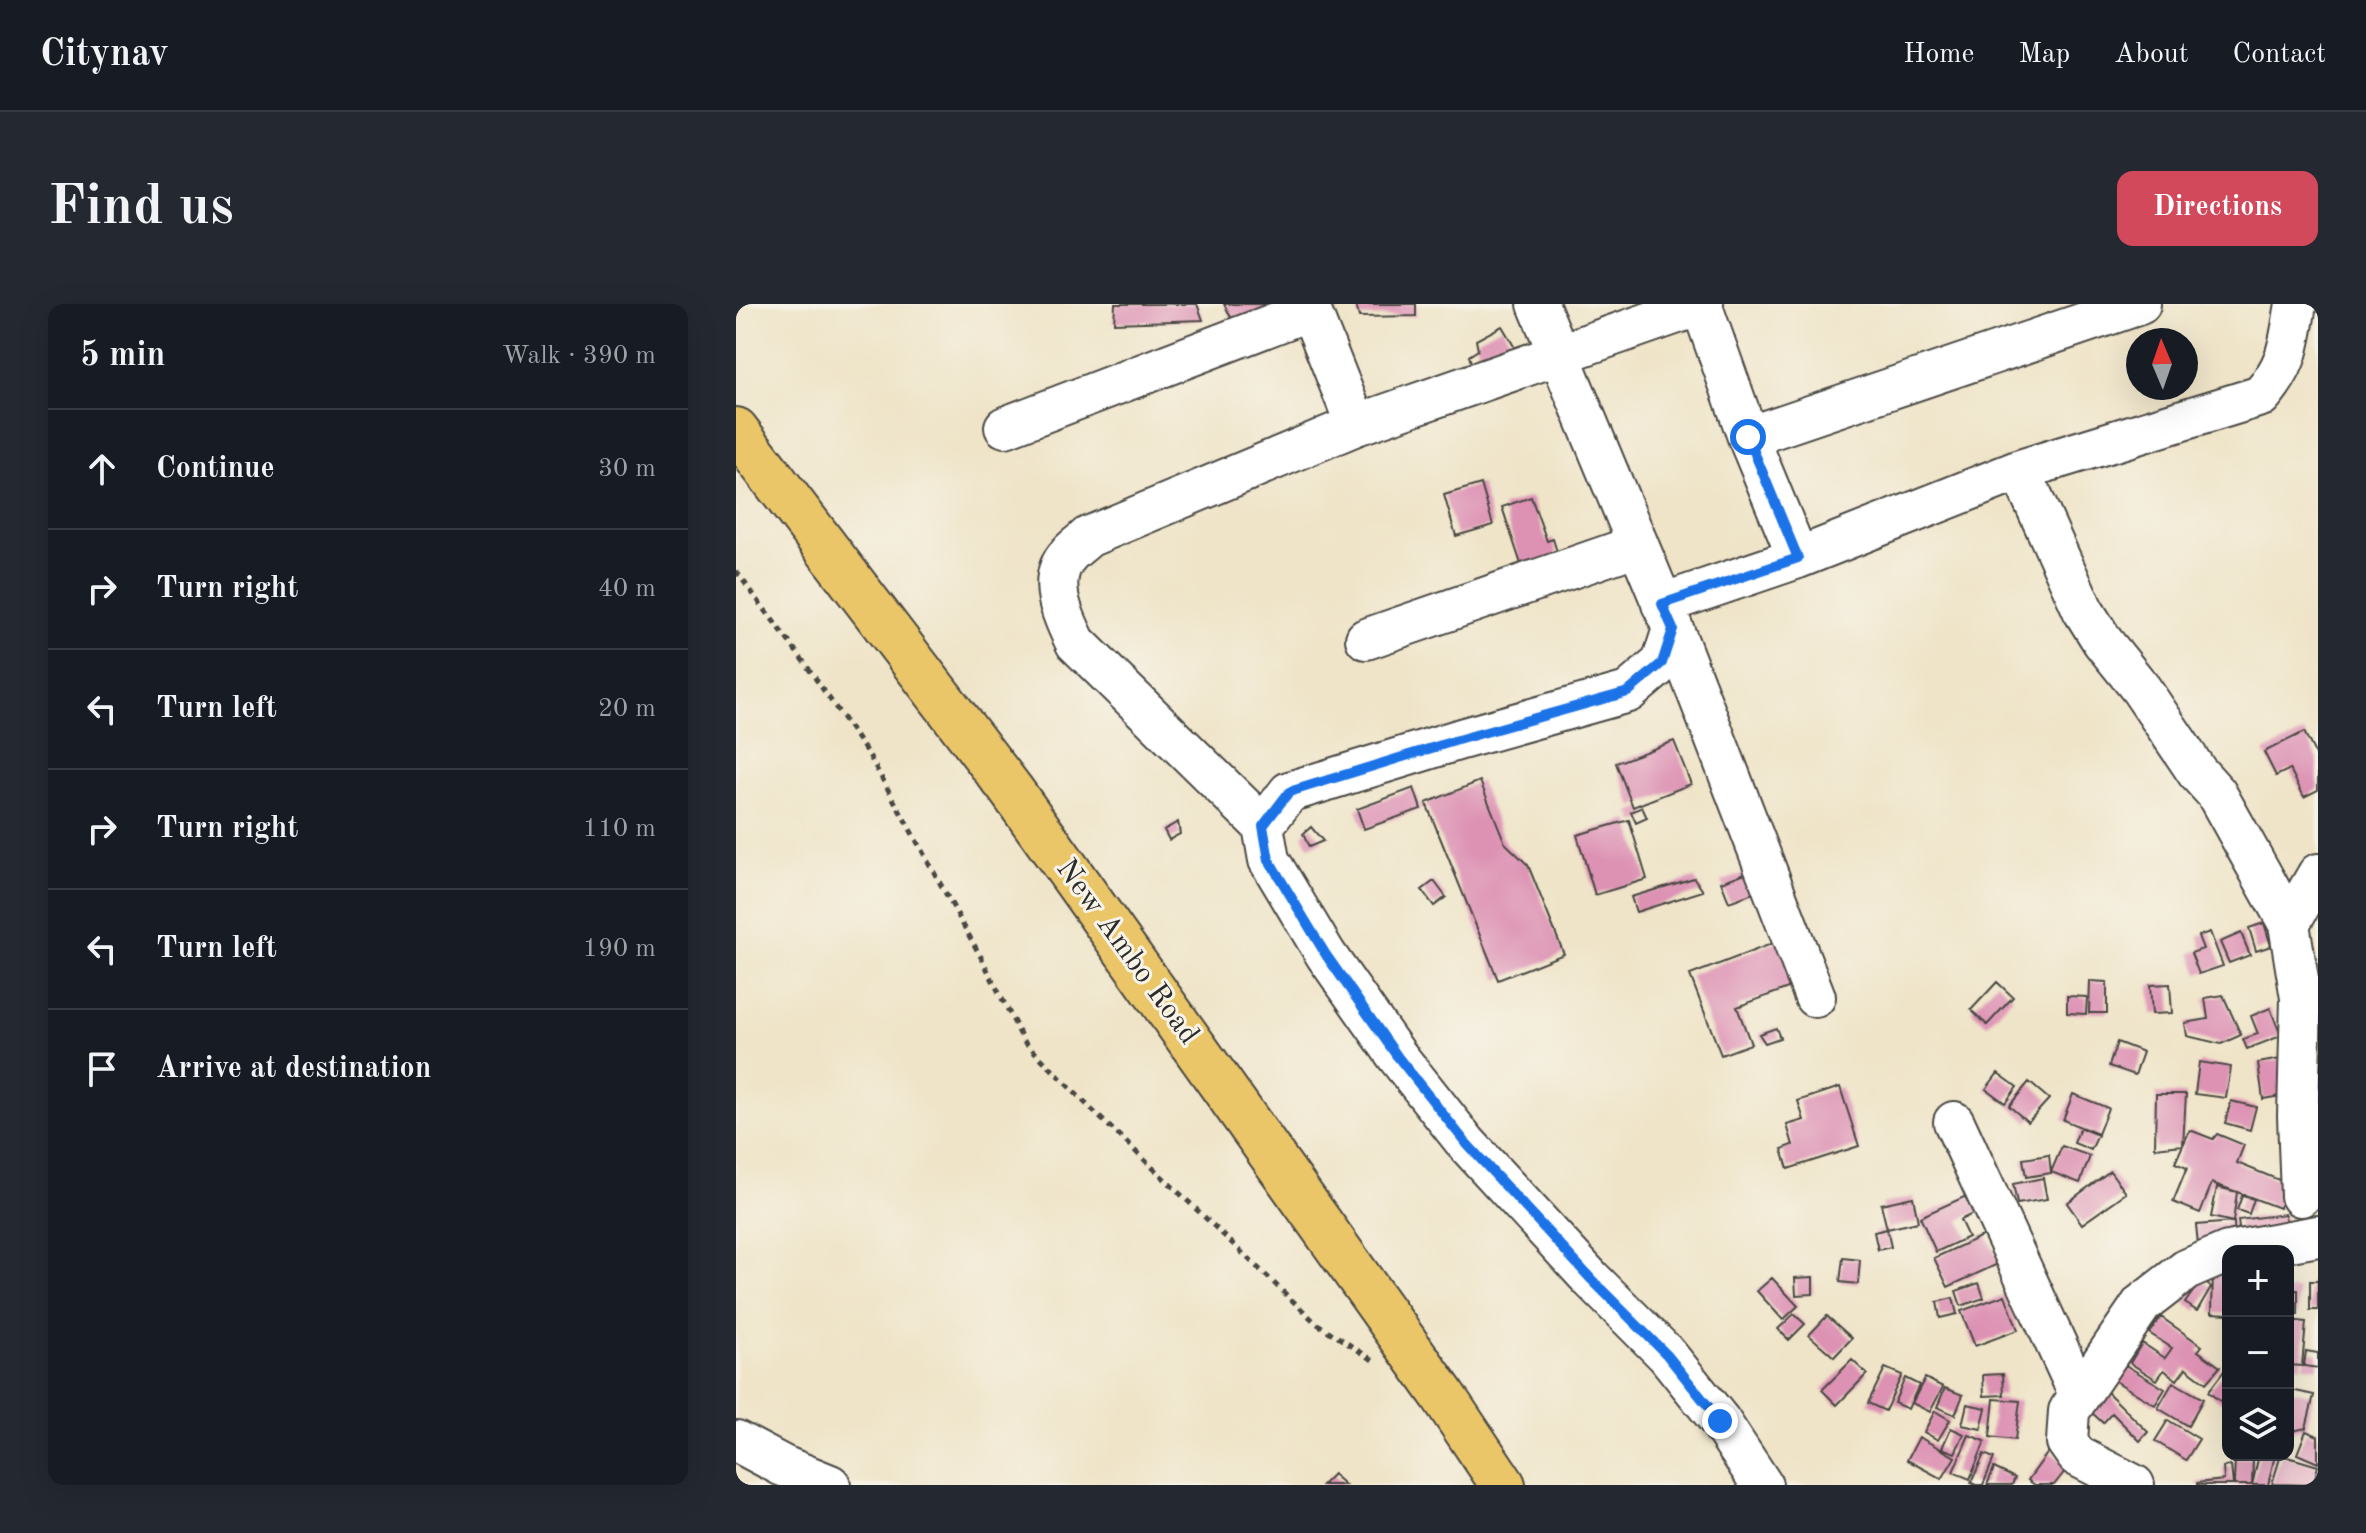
<!DOCTYPE html>
<html lang="en">
<head>
<meta charset="utf-8">
<style>
  :root { --surface:#171b24; --page:#242831; --text:#f1f3f6; --muted:#9ea1a6; --line:#363941; --accent:#d1495b }
  body { margin:0; font-family:"Old Standard TT",serif; background:var(--page); color:var(--text) }
  .controls { position:absolute; right:24px; bottom:24px; display:grid; overflow:hidden; border-radius:16px; box-shadow:0 8px 32px #0002 }
  .controls button { width:72px; height:72px; display:grid; place-items:center; padding:0; border:0; border-bottom:2px solid var(--line); background:var(--surface); color:var(--text); font:40px sans-serif }
  .compass { position:absolute; left:1390px; top:24px; width:72px; height:72px; border-radius:50%; background:var(--surface); box-shadow:0 8px 32px #0002; rotate:358deg }
  .stop { position:absolute; width:24px; height:24px; margin:-18px; border:6px solid #1a73e8; border-radius:50%; background:#fff }
  .stop.end { background:#1a73e8; border-color:#fff; box-shadow:0 2px 8px #0008 }
  .list { margin:0; padding:0; list-style:none }
  h2 { display:flex; justify-content:space-between; align-items:center; height:104px; margin:0; padding:0 32px; font-size:34px }
  h2 small { font-size:26px; font-weight:400; color:var(--muted) }
  .list li { display:grid; grid-template-columns:52px 1fr auto; gap:24px; align-items:center; box-sizing:border-box; height:120px; padding:0 32px; border-top:2px solid var(--line) }
  .list b { display:block; font-size:30px; white-space:nowrap }
  .list em { font-size:26px; font-style:normal; color:var(--muted) }
  .icon { flex:none; width:44px; height:44px; fill:none; stroke:currentColor; stroke-width:2; stroke-linecap:round; stroke-linejoin:round }
  .map { position:relative; flex:none; width:1582px; height:1181px; overflow:hidden; border-radius:16px }
  header { display:flex; align-items:center; gap:48px; box-sizing:border-box; height:112px; padding:0 40px; background:var(--surface); border-bottom:2px solid var(--line) }
  header strong { font-size:38px }
  nav { display:flex; gap:44px; margin-inline-start:auto; font-size:28px }
  .intro { display:flex; align-items:center; justify-content:space-between; box-sizing:border-box; height:192px; padding:0 48px }
  h1 { margin:0; font-size:56px }
  .button { padding:20px 36px; border-radius:16px; background:var(--accent); color:#fff; font-size:28px; font-weight:700 }
  main { display:flex; gap:48px; padding:0 48px }
  aside { flex:1; background:var(--surface); border-radius:16px; box-shadow:0 8px 32px #0002 }
  .map>svg:first-child { display:block }
  .building { fill:#dd92b4 }
  .lines { fill:none; stroke-linecap:round; stroke-linejoin:round }
  .minor-casing { stroke:#484743; stroke-width:44 }
  .highway-casing { stroke:#484743; stroke-width:48 }
  .path { stroke:#484743; stroke-width:5; stroke-dasharray:6 6; stroke-linecap:butt }
  .minor { stroke:#fff; stroke-width:40 }
  .highway { stroke:#ebc669; stroke-width:44 }
  .route { stroke:#1a73e8; stroke-width:10 }
  .labels { text-anchor:middle; dominant-baseline:central; stroke-width:6; stroke-linejoin:round; paint-order:stroke }
  .street-label { font-size:30px; fill:#2b2b2b; stroke:#f7f3e8 }
</style>
</head>
<body>
<header>
<strong>Citynav</strong>
<nav><a>Home</a><a>Map</a><a>About</a><a>Contact</a></nav>
</header>
<div class="intro"><h1>Find us</h1><a class="button">Directions</a></div>
<main>
<aside>
<h2>5 min<small>Walk · 390 m</small></h2>
<ul class="list">
<li><svg class="icon" aria-label="ahead" viewBox="0 0 24 24"><path d="M12 20V5M6 11l6-6 6 6"/></svg><div><b>Continue</b></div><em>30 m</em></li>
<li><svg class="icon" aria-label="right" viewBox="0 0 24 24"><path d="M7 20v-9h11M14 6l5 5-5 5"/></svg><div><b>Turn right</b></div><em>40 m</em></li>
<li><svg class="icon" aria-label="left" viewBox="0 0 24 24"><path d="M17 20v-9H6M10 6l-5 5 5 5"/></svg><div><b>Turn left</b></div><em>20 m</em></li>
<li><svg class="icon" aria-label="right" viewBox="0 0 24 24"><path d="M7 20v-9h11M14 6l5 5-5 5"/></svg><div><b>Turn right</b></div><em>110 m</em></li>
<li><svg class="icon" aria-label="left" viewBox="0 0 24 24"><path d="M17 20v-9H6M10 6l-5 5 5 5"/></svg><div><b>Turn left</b></div><em>190 m</em></li>
<li><svg class="icon" aria-label="arrive" viewBox="0 0 24 24"><path d="M6 21V4h12l-3 4 3 4H6"/></svg><div><b>Arrive at destination</b></div></li>
</ul>
</aside>
<div class="map">
<svg width="1582" height="1181" viewBox="0 0 1582 1181">
  <rect width="100%" height="100%" fill="#f7f3e8"/>
  <filter id="ink" filterUnits="userSpaceOnUse"><feTurbulence type="fractalNoise" baseFrequency=".0125" numOctaves="2"/><feDisplacementMap in="SourceGraphic" scale="16" xChannelSelector="R" yChannelSelector="G"/><feConvolveMatrix kernelMatrix="1 2 1 2 8 2 1 2 1" color-interpolation-filters="sRGB"/></filter>
  <filter id="wash" filterUnits="userSpaceOnUse"><feTurbulence type="fractalNoise" baseFrequency=".006" numOctaves="4" result="noise"/><feDisplacementMap in="SourceGraphic" scale="32" xChannelSelector="R" yChannelSelector="G"/><feGaussianBlur stdDeviation="1.8" result="paint"/><feColorMatrix in="noise" values="0 0 0 0 0 0 0 0 0 0 0 0 0 0 0 0 0 1.4 0 .05"/><feComposite in="paint" operator="in"/></filter>
  <g filter="url(#wash)">
    <rect width="100%" height="100%" fill="#efe4c8"/>
    <g id="blocks">
      <path class="building" d="M 379,0 L 461,0 L 467,16 L 378,19 Z
        M 488,0 L 554,0 L 497,17 Z
        M 620,0 L 680,0 L 680,12 L 623,13 Z
        M 766,22 L 779,44 L 746,63 L 744,56 L 736,61 L 733,52 L 742,46 L 740,36 Z
        M 745,180 L 757,221 L 720,232 L 708,191 Z
        M 795,193 L 811,237 L 817,235 L 822,251 L 786,263 L 766,203 Z
        M 1568,428 L 1582,455 L 1582,486 L 1568,493 L 1554,465 L 1540,472 L 1528,448 Z
        M 938,437 L 955,480 L 897,503 L 880,459 Z
        M 744,477 L 769,539 L 792,561 L 828,650 L 762,676 L 690,499 Z
        M 678,484 L 685,505 L 628,525 L 621,505 Z
        M 906,503 L 911,514 L 900,519 L 895,508 Z
        M 893,516 L 911,575 L 859,591 L 841,531 Z
        M 442,518 L 444,530 L 433,536 L 428,526 Z
        M 575,523 L 587,537 L 573,543 L 567,530 Z
        M 1012,568 L 1020,588 L 993,598 L 985,578 Z
        M 958,574 L 967,587 L 900,608 L 895,593 Z
        M 698,577 L 710,593 L 698,602 L 686,586 Z
        M 1528,619 L 1535,642 L 1520,647 L 1513,624 Z
        M 1474,628 L 1487,662 L 1463,670 L 1455,649 L 1467,645 L 1462,632 Z
        M 1505,629 L 1514,651 L 1493,659 L 1484,638 Z
        M 1043,637 L 1060,681 L 1001,703 L 1015,740 L 985,751 L 954,671 Z
        M 1354,677 L 1371,678 L 1371,709 L 1353,709 Z
        M 1261,678 L 1277,693 L 1251,721 L 1235,706 Z
        M 1434,680 L 1436,709 L 1416,710 L 1414,681 Z
        M 1487,691 L 1505,731 L 1485,740 L 1451,732 L 1449,719 L 1472,715 L 1469,694 Z
        M 1331,692 L 1351,693 L 1350,710 L 1331,709 Z
        M 1534,704 L 1545,732 L 1511,745 L 1507,735 L 1522,730 L 1515,712 Z
        M 1040,724 L 1044,734 L 1029,739 L 1023,730 Z
        M 1381,738 L 1407,748 L 1399,771 L 1373,762 Z
        M 1550,754 L 1556,790 L 1527,795 L 1522,759 Z
        M 1463,758 L 1495,763 L 1490,794 L 1459,790 Z
        M 1262,769 L 1281,783 L 1269,799 L 1250,785 Z
        M 1293,778 L 1313,795 L 1292,818 L 1273,802 Z
        M 1104,783 L 1123,842 L 1052,865 L 1046,845 L 1057,841 L 1051,821 L 1068,816 L 1062,797 Z
        M 1337,790 L 1372,804 L 1362,830 L 1327,816 Z
        M 1420,790 L 1450,790 L 1447,841 L 1454,826 L 1477,835 L 1481,830 L 1508,841 L 1501,859 L 1553,880 L 1543,904 L 1501,888 L 1497,918 L 1475,913 L 1481,883 L 1501,888 L 1476,879 L 1464,909 L 1437,898 L 1451,864 L 1439,859 L 1447,841 L 1419,844 Z
        M 1495,797 L 1520,803 L 1514,826 L 1489,819 Z
        M 1344,824 L 1362,831 L 1355,846 L 1338,839 Z
        M 1326,842 L 1354,852 L 1344,879 L 1315,868 Z
        M 1313,851 L 1315,869 L 1290,873 L 1287,855 Z
        M 1374,867 L 1390,889 L 1346,920 L 1331,899 Z
        M 1307,874 L 1311,895 L 1281,900 L 1277,880 Z
        M 1239,888 L 1247,905 L 1224,916 L 1232,933 L 1200,948 L 1184,913 Z
        M 1506,892 L 1518,895 L 1513,910 L 1501,906 Z
        M 1177,893 L 1182,918 L 1151,925 L 1145,900 Z
        M 1549,910 L 1551,927 L 1504,933 L 1502,916 Z
        M 1498,918 L 1499,938 L 1462,941 L 1460,921 Z
        M 1151,925 L 1155,943 L 1142,946 L 1138,928 Z
        M 1250,930 L 1264,959 L 1212,983 L 1198,954 Z
        M 1107,954 L 1124,956 L 1122,980 L 1104,978 Z
        M 1477,962 L 1492,962 L 1492,1010 L 1476,1009 Z
        M 1077,973 L 1077,990 L 1060,991 L 1059,974 Z
        M 1036,974 L 1062,1002 L 1047,1016 L 1021,987 Z
        M 1465,976 L 1475,983 L 1461,1007 L 1449,999 Z
        M 1574,977 L 1582,977 L 1582,1006 L 1574,1006 Z
        M 1243,979 L 1248,994 L 1225,1002 L 1220,987 Z
        M 1552,986 L 1562,986 L 1562,1010 L 1552,1011 Z
        M 1269,991 L 1282,1026 L 1239,1042 L 1225,1007 Z
        M 1217,994 L 1221,1010 L 1204,1014 L 1201,998 Z
        M 1058,1010 L 1069,1020 L 1053,1036 L 1042,1025 Z
        M 1091,1012 L 1116,1034 L 1098,1053 L 1073,1031 Z
        M 1425,1013 L 1466,1042 L 1462,1047 L 1484,1063 L 1470,1079 L 1450,1064 L 1441,1076 L 1428,1066 L 1421,1076 L 1394,1059 L 1406,1039 L 1429,1054 L 1436,1044 L 1413,1029 Z
        M 1552,1016 L 1570,1018 L 1566,1062 L 1552,1061 Z
        M 1570,1047 L 1582,1049 L 1582,1064 L 1568,1062 Z
        M 1116,1056 L 1131,1070 L 1101,1101 L 1086,1086 Z
        M 1386,1059 L 1429,1085 L 1419,1101 L 1376,1075 Z
        M 1149,1064 L 1166,1071 L 1149,1107 L 1132,1099 Z
        M 1488,1067 L 1492,1070 L 1492,1103 L 1472,1088 Z
        M 1267,1070 L 1268,1091 L 1248,1092 L 1247,1071 Z
        M 1169,1074 L 1183,1081 L 1172,1105 L 1158,1099 Z
        M 1189,1074 L 1207,1083 L 1194,1108 L 1176,1099 Z
        M 1437,1078 L 1467,1095 L 1452,1122 L 1422,1104 Z
        M 1209,1084 L 1227,1091 L 1219,1111 L 1201,1103 Z
        M 1555,1086 L 1578,1091 L 1570,1124 L 1552,1128 Z
        M 1371,1088 L 1412,1128 L 1404,1137 L 1376,1109 L 1367,1119 L 1353,1106 Z
        M 1258,1095 L 1284,1097 L 1279,1136 L 1254,1133 Z
        M 1231,1100 L 1250,1104 L 1245,1125 L 1226,1121 Z
        M 1199,1107 L 1214,1116 L 1202,1136 L 1188,1128 Z
        M 1432,1116 L 1463,1135 L 1450,1156 L 1419,1137 Z
        M 1215,1124 L 1228,1130 L 1219,1149 L 1206,1144 Z
        M 1570,1127 L 1582,1132 L 1582,1159 L 1561,1150 Z
        M 1233,1131 L 1249,1137 L 1234,1175 L 1217,1168 Z
        M 1183,1133 L 1219,1153 L 1206,1175 L 1171,1156 Z
        M 1313,1147 L 1333,1162 L 1318,1181 L 1299,1181 L 1292,1176 Z
        M 1248,1150 L 1258,1154 L 1247,1181 L 1240,1181 L 1235,1179 Z
        M 1523,1151 L 1539,1151 L 1532,1181 L 1516,1181 Z
        M 1545,1151 L 1582,1162 L 1577,1181 L 1536,1180 Z
        M 1499,1153 L 1517,1154 L 1516,1181 L 1498,1181 Z
        M 1495,1162 L 1497,1181 L 1461,1181 L 1461,1179 L 1488,1176 L 1487,1163 Z
        M 1258,1164 L 1279,1174 L 1276,1181 L 1251,1181 Z
        M 597,1170 L 609,1181 L 586,1181 Z"/>
    </g>
  </g>
  <g filter="url(#ink)">
    <use href="#blocks" fill-opacity="0" stroke="#484743" stroke-width="2"/>
    <g class="lines">
      <defs>
        <path id="minor" d="M 572,0 L 620,121
          M 802,0 L 937,325 L 926,359 L 892,388 L 725,435 L 553,488 L 527,522 L 533,556 L 590,651 L 661,752 L 730,839 L 855,975 L 931,1051 L 984,1117 L 1026,1181
          M 965,0 L 1012,133 L 1062,254
          M 269,123 L 574,6
          M 1012,133 L 1404,0
          M 1284,166 L 1347,306 L 1367,338 L 1405,385 L 1461,468 L 1480,489 L 1553,620 L 1565,694 L 1562,812 L 1565,892
          M 926,300 L 1062,254 L 1284,166 L 1525,92 C 1553,60 1553,40 1560,0
          M 937,325 L 1079,693
          M 630,335 L 902,241
          M 527,522 L 340,339 C 327,313 309,275 333,250 C 338,244 346,239 352,233 L 620,121 L 967,0
          M 1553,620 L 1582,570
          M 1218,818 L 1343,1090
          M 1498,947 L 1582,932
          M 0,1137 L 47,1162 L 94,1181
          M 1398,1181 L 1341,1152 L 1331,1138 L 1333,1107 L 1406,1000 L 1450,966 L 1492,948"/>
        <path id="highway" d="M 0,126 L 275,486 L 706,1090 L 767,1181"/>
      </defs>
      <use href="#minor" class="minor-casing"/>
      <use href="#highway" class="highway-casing"/>
      <path class="path" d="M 0,267 L 68,358 L 134,453 L 246,655 L 287,736 L 356,806 L 580,1019 L 637,1056"/>
      <use href="#minor" class="minor"/>
      <use href="#highway" class="highway"/>
    </g>
  </g>
  <g class="lines" filter="url(#ink)">
    <path class="route" d="M 984,1117 L 931,1051 L 855,975 L 730,839 L 661,752 L 590,651 L 533,556 L 527,522 L 553,488 L 725,435 L 892,388 L 926,359 L 937,325 L 926,300 L 1062,254 L 1012,133"/>
  </g>
  <g class="labels">
    <g class="street-label">
      <text transform="translate(391 648) rotate(54)">New Ambo Road</text>
    </g>
  </g>
</svg>
<div class="controls">
<button>+</button>
<button>−</button>
<button><svg class="icon" aria-label="layers" viewBox="0 0 24 24"><path d="M12 4l9 5-9 5-9-5zM3 14l9 5 9-5"/></svg></button>
</div>
<svg class="compass" viewBox="-18 -18 36 36"><path d="M0-13l5 13h-10z" fill="#e53935"/><path d="M0 13l5-13h-10z" fill="#9ea1a6"/></svg>
<div class="stop" style="left:1012px;top:133px"></div>
<div class="stop end" style="left:984px;top:1117px"></div>
</div>
</main>
</body>
</html>
